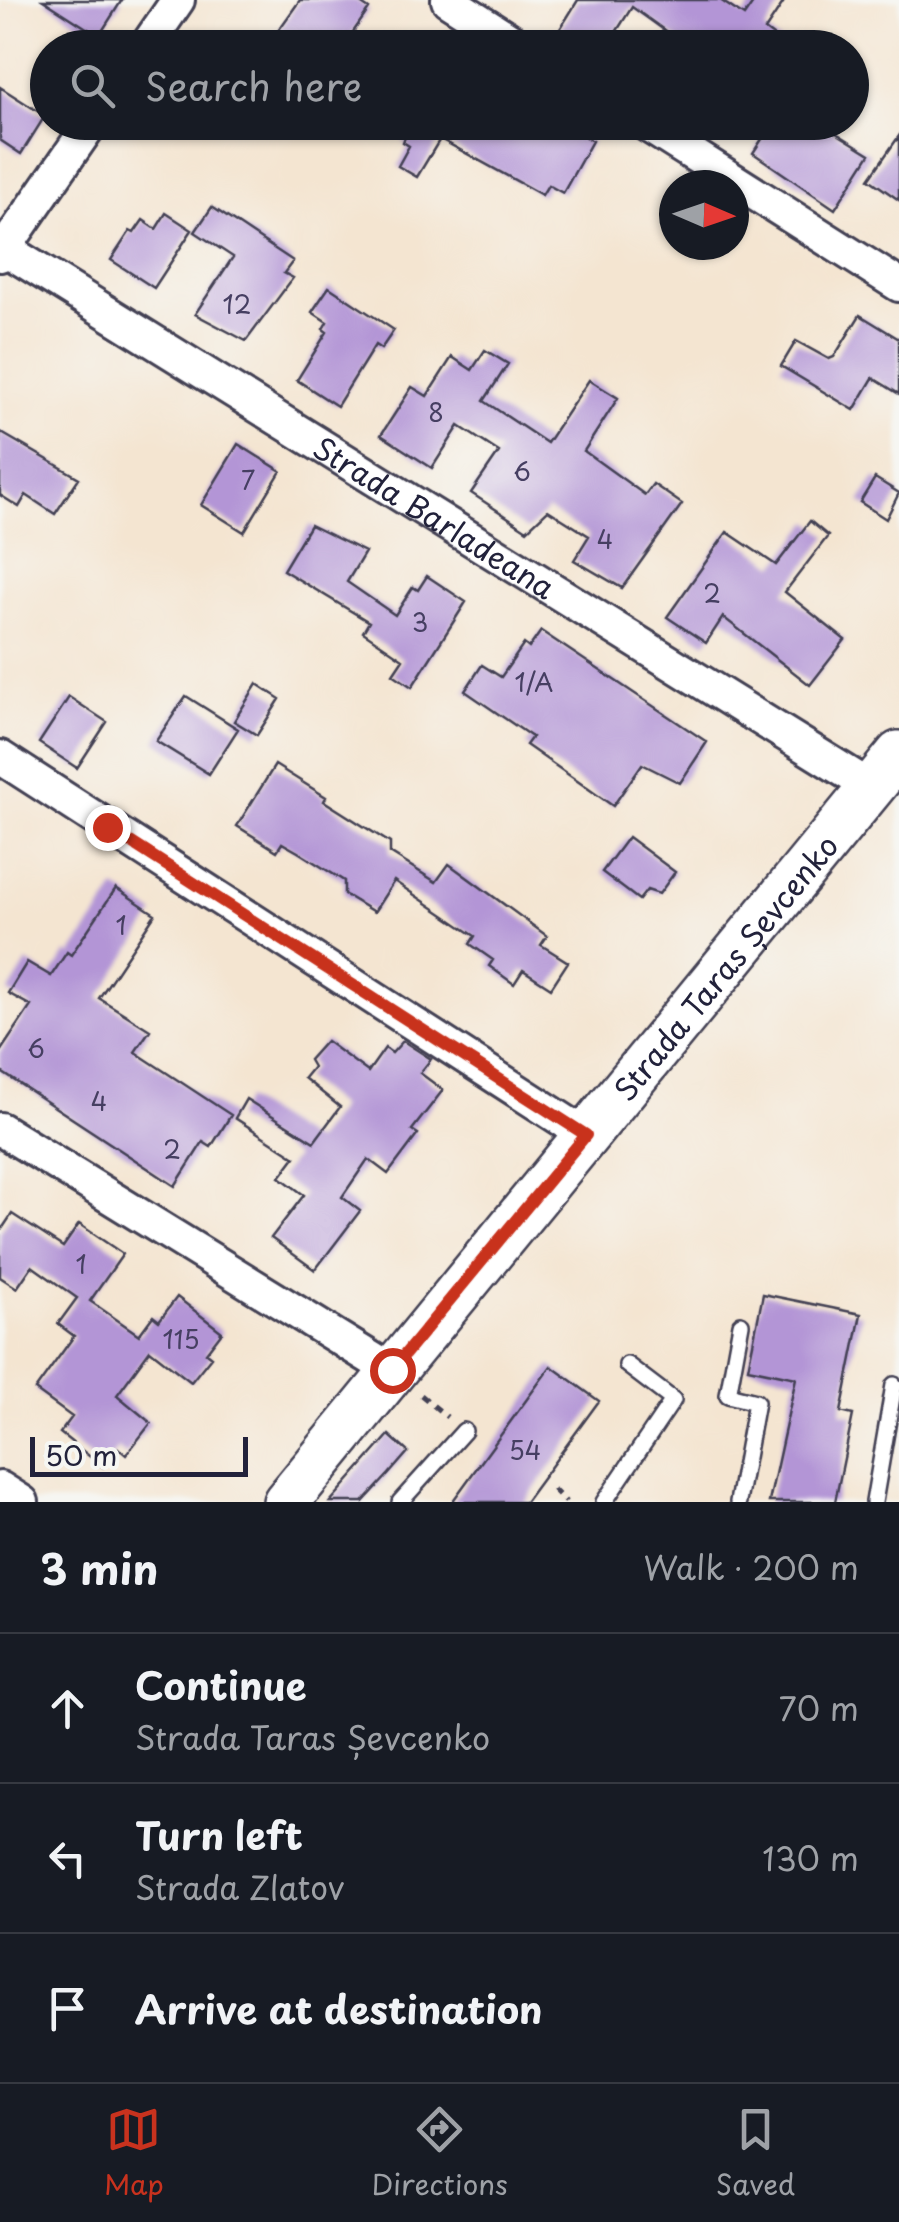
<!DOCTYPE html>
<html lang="en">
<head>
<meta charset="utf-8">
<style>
  :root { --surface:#171b24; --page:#242831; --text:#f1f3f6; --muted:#9ea1a6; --line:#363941; --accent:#c8321e }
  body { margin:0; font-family:"Playpen Sans",sans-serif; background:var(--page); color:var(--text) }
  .compass { position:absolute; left:659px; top:170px; width:90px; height:90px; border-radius:50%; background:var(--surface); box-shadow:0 2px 8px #0004; rotate:92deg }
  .scale { position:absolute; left:30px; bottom:25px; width:218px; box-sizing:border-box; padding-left:10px; border:5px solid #22223b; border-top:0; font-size:28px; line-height:35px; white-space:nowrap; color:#22223b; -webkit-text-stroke:8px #f6f6f2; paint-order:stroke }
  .stop { position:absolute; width:30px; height:30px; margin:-22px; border:8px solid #c8321e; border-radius:50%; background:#fff }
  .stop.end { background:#c8321e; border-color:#fff; box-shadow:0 2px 10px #0008 }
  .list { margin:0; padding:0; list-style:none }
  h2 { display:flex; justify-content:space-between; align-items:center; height:130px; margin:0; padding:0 40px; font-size:42px }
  h2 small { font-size:32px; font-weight:400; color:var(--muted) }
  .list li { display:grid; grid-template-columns:65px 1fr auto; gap:30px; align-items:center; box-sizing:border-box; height:150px; padding:0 40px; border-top:2px solid var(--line) }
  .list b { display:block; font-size:38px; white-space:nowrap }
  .list p { margin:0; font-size:32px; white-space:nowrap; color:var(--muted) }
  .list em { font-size:32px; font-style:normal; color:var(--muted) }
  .icon { flex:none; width:55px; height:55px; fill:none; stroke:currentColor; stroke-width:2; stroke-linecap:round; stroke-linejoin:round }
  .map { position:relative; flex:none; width:899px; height:1502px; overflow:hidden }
  .search { position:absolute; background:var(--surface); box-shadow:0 2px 8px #0004; left:30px; right:30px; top:30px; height:110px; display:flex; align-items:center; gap:25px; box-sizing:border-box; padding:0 35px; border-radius:55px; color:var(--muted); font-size:38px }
  .sheet { height:580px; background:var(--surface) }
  nav { display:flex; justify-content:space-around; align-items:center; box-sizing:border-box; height:140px; border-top:2px solid var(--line); background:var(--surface); font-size:28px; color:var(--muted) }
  nav a { display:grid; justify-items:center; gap:5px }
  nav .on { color:var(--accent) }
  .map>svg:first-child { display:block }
  .building { fill:#b395d6 }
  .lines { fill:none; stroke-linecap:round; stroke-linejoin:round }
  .lane-casing { stroke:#423f52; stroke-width:20 }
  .street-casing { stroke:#423f52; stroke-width:38 }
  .secondary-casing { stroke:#423f52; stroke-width:50 }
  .path { stroke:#423f52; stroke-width:5; stroke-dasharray:8 8; stroke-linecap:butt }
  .lane { stroke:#fff; stroke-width:15 }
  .street { stroke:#fff; stroke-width:32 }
  .secondary { stroke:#fff; stroke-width:45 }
  .route { stroke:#c8321e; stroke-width:12 }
  .labels { text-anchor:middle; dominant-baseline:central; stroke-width:9; stroke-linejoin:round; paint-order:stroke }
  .number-label { font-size:25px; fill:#463f62 }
  .street-label { font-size:30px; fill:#22223b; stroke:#f6f6f2 }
</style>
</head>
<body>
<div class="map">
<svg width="899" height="1502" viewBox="0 0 899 1502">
  <rect width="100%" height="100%" fill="#f6f6f2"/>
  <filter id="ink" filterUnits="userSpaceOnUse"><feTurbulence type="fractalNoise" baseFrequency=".01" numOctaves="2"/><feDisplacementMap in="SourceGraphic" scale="20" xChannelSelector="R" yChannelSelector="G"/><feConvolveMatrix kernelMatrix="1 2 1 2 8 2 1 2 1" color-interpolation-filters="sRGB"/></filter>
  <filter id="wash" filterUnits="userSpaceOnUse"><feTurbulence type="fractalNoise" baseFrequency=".0048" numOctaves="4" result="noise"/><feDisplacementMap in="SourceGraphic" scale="40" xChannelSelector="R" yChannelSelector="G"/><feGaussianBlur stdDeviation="2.25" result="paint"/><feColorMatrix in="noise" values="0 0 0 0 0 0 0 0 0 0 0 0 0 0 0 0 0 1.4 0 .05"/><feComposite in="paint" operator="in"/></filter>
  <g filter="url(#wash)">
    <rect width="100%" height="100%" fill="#f4e5d1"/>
    <g id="blocks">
      <path class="building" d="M 43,0 L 122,0 L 99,36 Z
        M 300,0 L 356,0 L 369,9 L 342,48 L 286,48 L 273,38 Z
        M 578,0 L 720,0 L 744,16 L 755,0 L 785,0 L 765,30 L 789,48 L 689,48 L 632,7 L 606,48 L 578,48 L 557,34 Z
        M 0,87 L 45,116 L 21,154 L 0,140 Z
        M 411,122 L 561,122 L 592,141 L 563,193 L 548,185 L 542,195 L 440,139 L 417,177 L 398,166 L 409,146 L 403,142 Z
        M 773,122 L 838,122 L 833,131 L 870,154 L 835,209 L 753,153 Z
        M 899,136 L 899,200 L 869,179 Z
        M 212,207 L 293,261 L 284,273 L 293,278 L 246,341 L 195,314 L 233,257 L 195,232 Z
        M 166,213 L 192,230 L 154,288 L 111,260 L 130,231 L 134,233 L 143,220 L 156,229 Z
        M 329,287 L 394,330 L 381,349 L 375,345 L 337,406 L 297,380 L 327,332 L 323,329 L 327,322 L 312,312 Z
        M 860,315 L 899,339 L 899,394 L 873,378 L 854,410 L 781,366 L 796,341 L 829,359 L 834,357 Z
        M 485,350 L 508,364 L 484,401 L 547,443 L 589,380 L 618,398 L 584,451 L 645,495 L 653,484 L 682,504 L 622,588 L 574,560 L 589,536 L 548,510 L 527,530 L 471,493 L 499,452 L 459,426 L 432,468 L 381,435 L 412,387 L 427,396 L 452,357 L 472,370 Z
        M 0,432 L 79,478 L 55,514 L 26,495 L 19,507 L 0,495 Z
        M 238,444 L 281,471 L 244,532 L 201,505 Z
        M 875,478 L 899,493 L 886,519 L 860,502 Z
        M 810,521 L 828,536 L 785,592 L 845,640 L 810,685 L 723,617 L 706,643 L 667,617 L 727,532 L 776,565 Z
        M 310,525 L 365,552 L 347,582 L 395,615 L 413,587 L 418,590 L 427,576 L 466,602 L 412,687 L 393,674 L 403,659 L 363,632 L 369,622 L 283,570 Z
        M 541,631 L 707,742 L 680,783 L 642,764 L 613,806 L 526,745 L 532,737 L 465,691 L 482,665 L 501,677 L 524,644 L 529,648 Z
        M 257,684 L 280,699 L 257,735 L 234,721 Z
        M 186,696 L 238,729 L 209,774 L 156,741 Z
        M 69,697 L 107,722 L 77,768 L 39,743 Z
        M 275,765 L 326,797 L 324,801 L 390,843 L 390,853 L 436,882 L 449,864 L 547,936 L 541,945 L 568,962 L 551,988 L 523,970 L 514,984 L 489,966 L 493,960 L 470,944 L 475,936 L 394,881 L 374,912 L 344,894 L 344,881 L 298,852 L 282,843 L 277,851 L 237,826 Z
        M 628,837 L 675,872 L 659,894 L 647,890 L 639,900 L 602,872 Z
        M 116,888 L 155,914 L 99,998 L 150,1030 L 135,1052 L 231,1115 L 211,1147 L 203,1142 L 175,1186 L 0,1071 L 0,1052 L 31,1006 L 8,993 L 27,962 L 51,976 L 67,952 L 71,955 Z
        M 326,1041 L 368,1072 L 385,1048 L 392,1053 L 403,1041 L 431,1059 L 420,1073 L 443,1090 L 412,1130 L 418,1134 L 388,1174 L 368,1159 L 342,1197 L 360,1211 L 315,1270 L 271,1238 L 304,1195 L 280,1177 L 295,1157 L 235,1118 L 246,1099 L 314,1142 L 340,1107 L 304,1078 L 313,1067 L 309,1060 Z
        M 12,1214 L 63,1247 L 79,1224 L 123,1254 L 90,1301 L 139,1335 L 153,1316 L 159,1321 L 177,1297 L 222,1332 L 206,1353 L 211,1357 L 191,1382 L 150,1350 L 117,1395 L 151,1423 L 126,1455 L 118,1448 L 103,1467 L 60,1433 L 72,1417 L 35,1390 L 74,1336 L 58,1324 L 77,1298 L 32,1266 L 17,1288 L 0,1277 L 0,1232 Z
        M 763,1294 L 861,1314 L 841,1412 L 853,1415 L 835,1502 L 769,1502 L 796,1378 L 748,1368 Z
        M 551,1366 L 599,1401 L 525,1502 L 452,1502 Z
        M 389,1435 L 408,1452 L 389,1474 L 363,1502 L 330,1502 Z"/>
    </g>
  </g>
  <g filter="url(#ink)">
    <use href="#blocks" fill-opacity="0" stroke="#423f52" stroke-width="2.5"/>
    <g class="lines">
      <defs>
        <path id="lane" d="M 400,1502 L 464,1431
          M 604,1502 L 673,1400 L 627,1365
          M 738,1502 L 756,1402 L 728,1395 L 741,1324
          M 874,1502 L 894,1385"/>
        <g id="street">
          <path d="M 448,0 L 523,48"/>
          <path d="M 145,48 L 178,0"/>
          <path d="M 642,122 L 899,285"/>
          <path id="s1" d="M 0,246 L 872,788"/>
          <path d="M 0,255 L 92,122"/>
          <path d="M 0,757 L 586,1135"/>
          <path d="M 0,1129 L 392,1371"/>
          <path d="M 0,1488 L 22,1502"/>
        </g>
        <g id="secondary">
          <path id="s2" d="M 286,1502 L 899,754"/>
        </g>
      </defs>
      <use href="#lane" class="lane-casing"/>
      <use href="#street" class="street-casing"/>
      <use href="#secondary" class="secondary-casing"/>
      <path class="path" d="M 421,1395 L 447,1417
        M 553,1489 L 566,1502"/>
      <use href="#lane" class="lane"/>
      <use href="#street" class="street"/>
      <use href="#secondary" class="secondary"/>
    </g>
  </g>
  <g class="lines" filter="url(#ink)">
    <path class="route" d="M 107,827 L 586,1135 L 392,1370"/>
  </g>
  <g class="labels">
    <g class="number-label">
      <text x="237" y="304">12</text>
      <text x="436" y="412">8</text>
      <text x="522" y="471">6</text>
      <text x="248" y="480">7</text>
      <text x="605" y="539">4</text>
      <text x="712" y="593">2</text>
      <text x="420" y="622">3</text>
      <text x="534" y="682">1/A</text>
      <text x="121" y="925">1</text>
      <text x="36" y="1048">6</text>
      <text x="99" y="1101">4</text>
      <text x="172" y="1149">2</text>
      <text x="81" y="1264">1</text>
      <text x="181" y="1339">115</text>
      <text x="525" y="1450">54</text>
    </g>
    <g class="street-label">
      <text stroke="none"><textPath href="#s1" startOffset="512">Strada Barladeana</textPath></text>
      <text stroke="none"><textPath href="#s2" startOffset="692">Strada Taras Șevcenko</textPath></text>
    </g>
  </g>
</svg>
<svg class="compass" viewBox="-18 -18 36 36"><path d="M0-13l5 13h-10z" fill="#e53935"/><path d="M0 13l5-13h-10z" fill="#9ea1a6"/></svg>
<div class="scale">50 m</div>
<div class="stop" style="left:392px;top:1370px"></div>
<div class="stop end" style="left:107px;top:827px"></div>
<div class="search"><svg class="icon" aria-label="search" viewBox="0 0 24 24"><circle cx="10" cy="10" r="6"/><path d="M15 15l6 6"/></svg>Search here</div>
</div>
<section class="sheet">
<h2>3 min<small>Walk · 200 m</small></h2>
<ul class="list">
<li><svg class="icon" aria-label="ahead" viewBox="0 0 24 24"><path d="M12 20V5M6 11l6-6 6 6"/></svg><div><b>Continue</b><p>Strada Taras Șevcenko</p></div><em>70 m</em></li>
<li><svg class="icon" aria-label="left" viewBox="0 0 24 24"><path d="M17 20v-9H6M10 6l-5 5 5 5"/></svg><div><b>Turn left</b><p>Strada Zlatov</p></div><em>130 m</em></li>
<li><svg class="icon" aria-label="arrive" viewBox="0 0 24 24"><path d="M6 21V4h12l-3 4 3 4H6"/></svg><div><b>Arrive at destination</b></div></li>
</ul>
</section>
<nav>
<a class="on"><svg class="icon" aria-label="map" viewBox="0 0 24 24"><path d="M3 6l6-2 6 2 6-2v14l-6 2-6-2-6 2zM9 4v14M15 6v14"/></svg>Map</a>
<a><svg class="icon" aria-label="directions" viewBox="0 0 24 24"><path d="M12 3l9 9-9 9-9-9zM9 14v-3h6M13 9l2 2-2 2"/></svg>Directions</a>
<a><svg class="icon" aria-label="saved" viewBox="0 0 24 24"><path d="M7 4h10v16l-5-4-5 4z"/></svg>Saved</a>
</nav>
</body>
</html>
